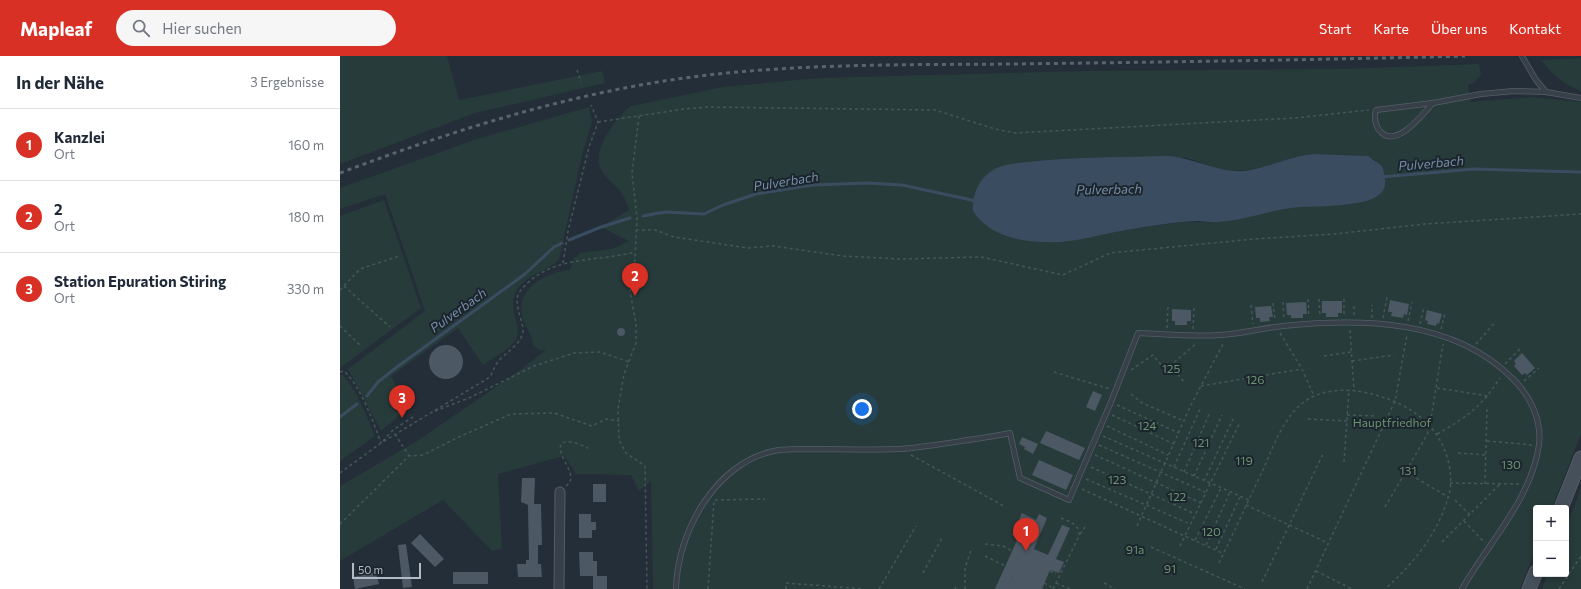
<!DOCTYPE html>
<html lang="de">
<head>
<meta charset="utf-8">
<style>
  :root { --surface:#fff; --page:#f6f6f7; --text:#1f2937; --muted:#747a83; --line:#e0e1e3; --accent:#d93025 }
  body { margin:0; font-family:Commissioner,sans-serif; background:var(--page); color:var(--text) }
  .controls { position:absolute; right:12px; bottom:12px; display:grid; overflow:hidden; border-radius:4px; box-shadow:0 2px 6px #0003 }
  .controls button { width:36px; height:36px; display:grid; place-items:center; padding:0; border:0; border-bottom:1px solid var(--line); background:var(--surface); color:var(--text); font:20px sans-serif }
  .scale { position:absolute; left:12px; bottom:10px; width:69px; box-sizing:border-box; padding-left:4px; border:2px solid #b2bbc5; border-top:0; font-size:11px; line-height:14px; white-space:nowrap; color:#b2bbc5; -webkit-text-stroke:3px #1c252d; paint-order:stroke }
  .you { position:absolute; left:522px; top:353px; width:14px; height:14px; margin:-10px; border:3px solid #fff; border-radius:50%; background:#1a73e8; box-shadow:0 0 0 6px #1a73e833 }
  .badge { display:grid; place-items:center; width:26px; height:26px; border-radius:50%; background:var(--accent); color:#fff; font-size:13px; font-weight:700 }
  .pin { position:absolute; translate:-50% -33px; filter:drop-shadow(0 1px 2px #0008) }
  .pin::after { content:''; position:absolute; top:21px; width:14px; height:12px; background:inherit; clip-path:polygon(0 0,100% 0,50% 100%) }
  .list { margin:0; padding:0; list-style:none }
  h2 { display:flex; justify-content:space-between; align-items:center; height:52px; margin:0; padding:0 16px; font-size:17px }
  h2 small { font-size:13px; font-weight:400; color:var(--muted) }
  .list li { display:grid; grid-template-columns:26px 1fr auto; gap:12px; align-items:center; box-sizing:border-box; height:72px; padding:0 16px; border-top:1px solid var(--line) }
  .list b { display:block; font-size:15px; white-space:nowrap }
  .list p { margin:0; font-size:13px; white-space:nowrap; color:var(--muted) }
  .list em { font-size:13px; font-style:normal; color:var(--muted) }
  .icon { flex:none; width:22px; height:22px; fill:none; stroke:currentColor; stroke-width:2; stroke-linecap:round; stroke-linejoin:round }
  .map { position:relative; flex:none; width:1241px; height:533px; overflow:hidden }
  header { display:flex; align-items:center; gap:24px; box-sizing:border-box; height:56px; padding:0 20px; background:var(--accent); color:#fff }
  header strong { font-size:19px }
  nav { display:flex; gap:22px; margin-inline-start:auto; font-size:14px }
  .search { width:280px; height:36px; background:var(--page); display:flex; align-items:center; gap:10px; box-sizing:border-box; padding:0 14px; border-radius:22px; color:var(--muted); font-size:15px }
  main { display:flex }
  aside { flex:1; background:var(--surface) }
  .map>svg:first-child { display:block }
  .green { fill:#273b3a; fill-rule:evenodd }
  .water { fill:#3a4d60 }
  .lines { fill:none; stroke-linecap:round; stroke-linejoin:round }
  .stream { stroke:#3a4d60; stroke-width:3 }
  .building { fill:#4c5964 }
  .service-casing { stroke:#555e67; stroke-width:6 }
  .minor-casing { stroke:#555e67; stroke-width:11 }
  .secondary-casing { stroke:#555e67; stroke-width:15 }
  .path { stroke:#455858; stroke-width:1.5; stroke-dasharray:3 3; stroke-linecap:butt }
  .service { stroke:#374049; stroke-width:4.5 }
  .minor { stroke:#374049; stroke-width:9 }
  .secondary { stroke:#46505b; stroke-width:13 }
  .rail { stroke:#59646f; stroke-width:3; stroke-dasharray:4 4; stroke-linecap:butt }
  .labels { text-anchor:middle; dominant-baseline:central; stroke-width:4; stroke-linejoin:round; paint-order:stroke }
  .park-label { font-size:12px; fill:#6b9471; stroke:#1c252d }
  .water-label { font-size:13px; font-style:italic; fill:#758ea6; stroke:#1c252d }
</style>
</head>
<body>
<header>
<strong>Mapleaf</strong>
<div class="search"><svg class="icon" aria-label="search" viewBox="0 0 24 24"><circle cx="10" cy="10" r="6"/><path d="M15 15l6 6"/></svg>Hier suchen</div>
<nav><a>Start</a><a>Karte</a><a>Über uns</a><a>Kontakt</a></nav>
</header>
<main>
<aside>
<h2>In der Nähe<small>3 Ergebnisse</small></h2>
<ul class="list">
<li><span class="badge">1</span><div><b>Kanzlei</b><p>Ort</p></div><em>160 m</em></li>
<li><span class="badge">2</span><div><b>2</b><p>Ort</p></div><em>180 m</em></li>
<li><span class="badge">3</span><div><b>Station Epuration Stiring</b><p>Ort</p></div><em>330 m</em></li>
</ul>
</aside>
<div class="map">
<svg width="1241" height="533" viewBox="0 0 1241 533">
  <rect width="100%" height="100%" fill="#242e38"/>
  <path class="green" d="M 0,0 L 107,0 L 119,44 L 262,15 L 265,27 L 135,57 L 0,108 Z
    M 1241,2 L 1241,35 C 1223,28 1213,19 1201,4 Z
    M 1139,8 L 1141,19 L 1135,26 L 1128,29 L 1131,46 L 1191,41 L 1241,46 L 1241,378 L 1212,452 L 1196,452 L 1196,492 L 1180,533 L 313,533 L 311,425 L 299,435 L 291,419 L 236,418 L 224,400 L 158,418 L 162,493 L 152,495 L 103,444 L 0,505 L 0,430 L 77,385 L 179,315 L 206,294 L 200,294 L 194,290 C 192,277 184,270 182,259 C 176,232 207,216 230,214 L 234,202 L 240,197 L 272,193 L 289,185 L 261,171 L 289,154 C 287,147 284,140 280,135 C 274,127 263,120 260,111 C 253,92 277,60 291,50 L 383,31 L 479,22 L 748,15 L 1003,13 ZM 974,98 C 993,100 1019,96 1035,104 L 1040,139 C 1006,152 972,147 938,153 C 918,157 899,165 878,166 C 862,167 846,165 830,168 C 815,170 800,171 785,174 C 741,183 707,191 662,179 L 845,101 C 863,108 885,117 905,114 C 929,112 950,100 974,98 Z
    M 249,51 L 252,66 L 243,95 L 219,203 C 209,216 188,216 177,234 C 165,251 185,272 175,285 C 167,295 153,302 143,309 L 118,272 L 51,320 L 68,352 L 41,375 L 8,313 L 85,255 L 45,138 L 0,153 L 0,132 L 137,83 Z
    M 44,144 L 81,252 L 0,312 L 0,160 Z
    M 0,319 L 3,319 C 18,336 26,359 35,380 L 0,405 Z
    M 1241,432 L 1241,533 L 1202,533 L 1207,518 L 1226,518 L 1226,471 Z"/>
  <path class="water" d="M 974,98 L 1028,100 L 1042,110 C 1045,119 1048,131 1040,138 C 1027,151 978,150 960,151 C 932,153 907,164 879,166 C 872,167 865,165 858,165 C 834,166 809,170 786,174 C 758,179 731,188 702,186 C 675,185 648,178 633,155 C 632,139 638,123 653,114 C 663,108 677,107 688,106 C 735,101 782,101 829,100 C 854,102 878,117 904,115 C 928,112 950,100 974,98 Z"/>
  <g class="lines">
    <path class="stream" d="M 1041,121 L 1134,113 L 1241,116
      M 303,160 L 325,156 L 364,158 L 383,149 L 416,138 L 473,129 L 527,127 L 562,129 L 636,145
      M 229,184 L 261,171 L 290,162
      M 27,340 L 38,326 L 57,311 L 185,218 L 214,191 L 222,187
      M 0,361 L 17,348"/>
  </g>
  <path class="building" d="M 1050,244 L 1069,248 L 1067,259 L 1064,258 L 1063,262 L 1051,260 L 1052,256 L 1048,256 Z
    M 982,245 L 1002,245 L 1002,257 L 998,257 L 998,261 L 986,261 L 986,257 L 982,257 Z
    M 966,246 L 967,258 L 963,258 L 963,262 L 951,262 L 951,259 L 947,259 L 946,247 Z
    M 931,250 L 933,261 L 929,261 L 930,265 L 920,266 L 920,262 L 916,262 L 915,251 Z
    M 832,253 L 851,254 L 851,265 L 847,265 L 847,269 L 835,269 L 835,265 L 832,265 Z
    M 1087,254 L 1102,258 L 1099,268 L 1097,267 L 1096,270 L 1087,268 L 1088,265 L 1085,264 Z
    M277 276a4 4 0 1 1 8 0a4 4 0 1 1-8 0Z
    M89 306a17 17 0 1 1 34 0a17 17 0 1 1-34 0Z
    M 1182,297 L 1195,312 L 1187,319 L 1185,317 L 1182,319 L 1174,310 L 1176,308 L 1174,305 Z
    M 753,335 L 762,339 L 755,355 L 746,351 Z
    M 706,375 L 745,392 L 739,404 L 700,387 Z
    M 682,381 L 698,388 L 693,398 L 684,393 L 685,391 L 679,388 Z
    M 699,404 L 733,419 L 726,434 L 692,419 Z
    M 182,422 L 195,422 L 194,448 L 201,448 L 202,489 L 198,489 L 198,508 L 201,508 L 202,521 L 178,521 L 177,508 L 186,508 L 186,504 L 189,504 L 188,449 L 181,446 Z
    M 253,428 L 266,428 L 266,446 L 253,446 Z
    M 682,457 L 696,464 L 699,458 L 707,462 L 694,493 L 708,499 L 722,469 L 730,472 L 716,503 L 724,506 L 719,517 L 710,514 L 702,533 L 655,533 L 678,482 L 672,479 Z
    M 239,458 L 251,458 L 251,466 L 256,466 L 256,474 L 252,474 L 252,482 L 239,482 Z
    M 80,478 L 104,503 L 95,511 L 71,487 Z
    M 66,488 L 72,531 L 63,532 L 58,489 Z
    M 239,496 L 253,496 L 253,505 L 257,505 L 257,520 L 267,520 L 267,533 L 253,533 L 253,520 L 240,520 Z
    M 36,516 L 39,528 L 15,533 L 13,521 Z
    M 113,516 L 148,516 L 148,528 L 113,528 Z"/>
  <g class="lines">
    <defs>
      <path id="service" d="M 1182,0 L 1196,24 L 1206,36
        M 1093,47 C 1082,59 1055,95 1039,74 C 1035,68 1034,61 1036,54 L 1093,47 L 1141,38 L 1174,35 L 1206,36 L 1241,42
        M 336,533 C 337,477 375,407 434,395 C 445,392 457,394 468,393 C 498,393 529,394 559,393 C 571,393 583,390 595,389 C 621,385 645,382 670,377 L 680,422 L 729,444 L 771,346 L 798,277 C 825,278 853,281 880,279 C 901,278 922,272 943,270 C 1021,262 1113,263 1172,322 C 1190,339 1202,364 1199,389 C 1191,444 1148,487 1122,533"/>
      <path id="minor" d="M 219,533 L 220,436"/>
      <path id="secondary" d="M 1221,452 L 1241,402
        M 1189,533 L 1196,516"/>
    </defs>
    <use href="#service" class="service-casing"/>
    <use href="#minor" class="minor-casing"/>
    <use href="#secondary" class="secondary-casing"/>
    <path class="path" d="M 237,14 L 241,26
      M 299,60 L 292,117 L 297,162 L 294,221 L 290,235 L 296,268 L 296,287 L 284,318 L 278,353 L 279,384 L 286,397 L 305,410 L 307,533
      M 258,66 L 344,53 L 367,51 L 595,54 L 655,73 L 675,77 L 955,62 L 1029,54
      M 296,174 L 315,174 L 334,181 L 408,192 L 433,190 L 503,200 L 561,203 L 641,201 L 723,219 L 770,197 L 914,183 L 994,178 L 1085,168 L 1241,158
      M 223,207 L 228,175 L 249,91 L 258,66 L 251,49
      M 4,230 L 50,271
      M 0,234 L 20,213 L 59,200
      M 968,243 L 969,261
      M 979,243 L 980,260
      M 1004,243 L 1004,260
      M 943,246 L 944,264
      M 933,247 L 935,264
      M 911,249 L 913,268
      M 1014,250 L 1014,260
      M 1032,262 L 1032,249
      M 1043,262 L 1047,241
      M 1068,265 L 1072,246
      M 1080,268 L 1084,251
      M 0,270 L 22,291
      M 827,272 L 828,251
      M 853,273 L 854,252
      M 1101,273 L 1105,257
      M 1010,274 L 1014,335
      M 940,277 L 962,313 L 974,340
      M 1136,288 L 1156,265
      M 984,300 L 1011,296
      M 1012,305 L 1054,299
      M 1165,308 L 1180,293
      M 830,309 L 844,326
      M 791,314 L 813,299 L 827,316
      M 825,314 L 857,287
      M 0,316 L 4,315 C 21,331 33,365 41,387
      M 714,316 L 770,333
      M 1184,325 L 1199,312
      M 861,330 L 961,313
      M 1097,332 L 1148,340
      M 791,338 L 802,347 L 844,365
      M 777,349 L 839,377
      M 95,355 L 129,342 L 194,310 L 234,297 L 260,296 L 289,306
      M 772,359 L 834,388
      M 1007,359 L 1036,360
      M 968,363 L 1007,365
      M 767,370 L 828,399
      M 55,378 L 69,400
      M 1097,378 C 1126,362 1142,350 1160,322
      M 763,380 L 909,444
      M 43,385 L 53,374 L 73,361
      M 1147,385 L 1193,389
      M 759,389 L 865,436
      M 1118,397 L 1146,399
      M 571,399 L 664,450
      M 755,399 L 861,447
      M 1004,406 L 1009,334
      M 751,411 L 855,458
      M 834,411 L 860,353
      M 844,416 L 870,356
      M 1066,416 L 1108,441
      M 0,417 L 41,387 L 150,321 C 153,316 154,311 157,307 C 165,296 184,288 183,272 C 181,260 175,251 178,238 C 207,198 253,207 295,196
      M 854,420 L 882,359
      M 746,423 L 850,468
      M 864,425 L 893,363
      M 1110,427 L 1180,428
      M 1145,428 L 1147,351
      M 226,430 C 241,420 216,401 221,388 C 229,382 240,389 248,392
      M 742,433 L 884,498
      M 375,444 L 425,443
      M 1115,444 L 1130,459
      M 906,449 L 988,487
      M 1045,451 L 1087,379 L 1090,369 L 1103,288
      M 1124,465 L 1145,487
      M 0,468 L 69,400 L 83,399 L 121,380 L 171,358 L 214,357 L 252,370 L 266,363 L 279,365
      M 797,470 L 850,351 L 884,286
      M 740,478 L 745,471
      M 855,484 L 881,432
      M 1102,486 L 1160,428
      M 645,488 L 663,490 L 672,495
      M 866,489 L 890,436
      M 840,490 L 900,366
      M 811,491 L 905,533
      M 876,493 L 900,441
      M 645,500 L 665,510
      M 879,507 C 894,476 908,445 923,414 C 932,393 941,368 958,351 C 975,334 1001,332 1023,336 C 1062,344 1097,363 1108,404 C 1111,415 1112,431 1108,442 C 1097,479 1073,508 1045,533
      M 710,515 L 716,518
      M 976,515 L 1012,533
      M 583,517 L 602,482
      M 922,526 L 983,398
      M 704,527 L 713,532
      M 716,527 L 730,533
      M 764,527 L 775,533
      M 669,529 L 674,517
      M 368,533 L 374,445
      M 446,533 L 446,527 L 524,533
      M 539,533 L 576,470
      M 615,533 L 616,531
      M 625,533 L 625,512 L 631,494
      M 713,533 L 739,480 C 740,468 730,466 721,462
      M 967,533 L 1055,345 L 1067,279
      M 1219,533 L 1241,500"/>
    <use href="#service" class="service"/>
    <use href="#minor" class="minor"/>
    <use href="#secondary" class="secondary"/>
    <path class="rail" d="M 0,117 C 106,77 212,43 324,25 C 439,7 557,9 673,8 C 824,6 975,4 1125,0"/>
  </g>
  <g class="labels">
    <g class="park-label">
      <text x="831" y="312">125</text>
      <text x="915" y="323">126</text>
      <text x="1052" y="366">Hauptfriedhof</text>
      <text x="807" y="369">124</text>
      <text x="861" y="386">121</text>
      <text x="904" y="404">119</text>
      <text x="1171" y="408">130</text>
      <text x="1068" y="414">131</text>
      <text x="777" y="423">123</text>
      <text x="837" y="440">122</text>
      <text x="871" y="475">120</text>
      <text x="795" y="493">91a</text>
      <text x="830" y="512">91</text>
    </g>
    <g class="water-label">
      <text transform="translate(1091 107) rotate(-5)">Pulverbach</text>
      <text transform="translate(446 125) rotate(-9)">Pulverbach</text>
      <text transform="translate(769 133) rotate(-1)">Pulverbach</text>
      <text transform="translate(118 254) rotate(-36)">Pulverbach</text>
    </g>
  </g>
</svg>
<div class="controls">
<button>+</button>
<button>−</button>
</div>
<div class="scale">50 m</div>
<div class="you"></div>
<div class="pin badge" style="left:686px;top:495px">1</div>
<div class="pin badge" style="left:295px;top:240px">2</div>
<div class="pin badge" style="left:62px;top:362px">3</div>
</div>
</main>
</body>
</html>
